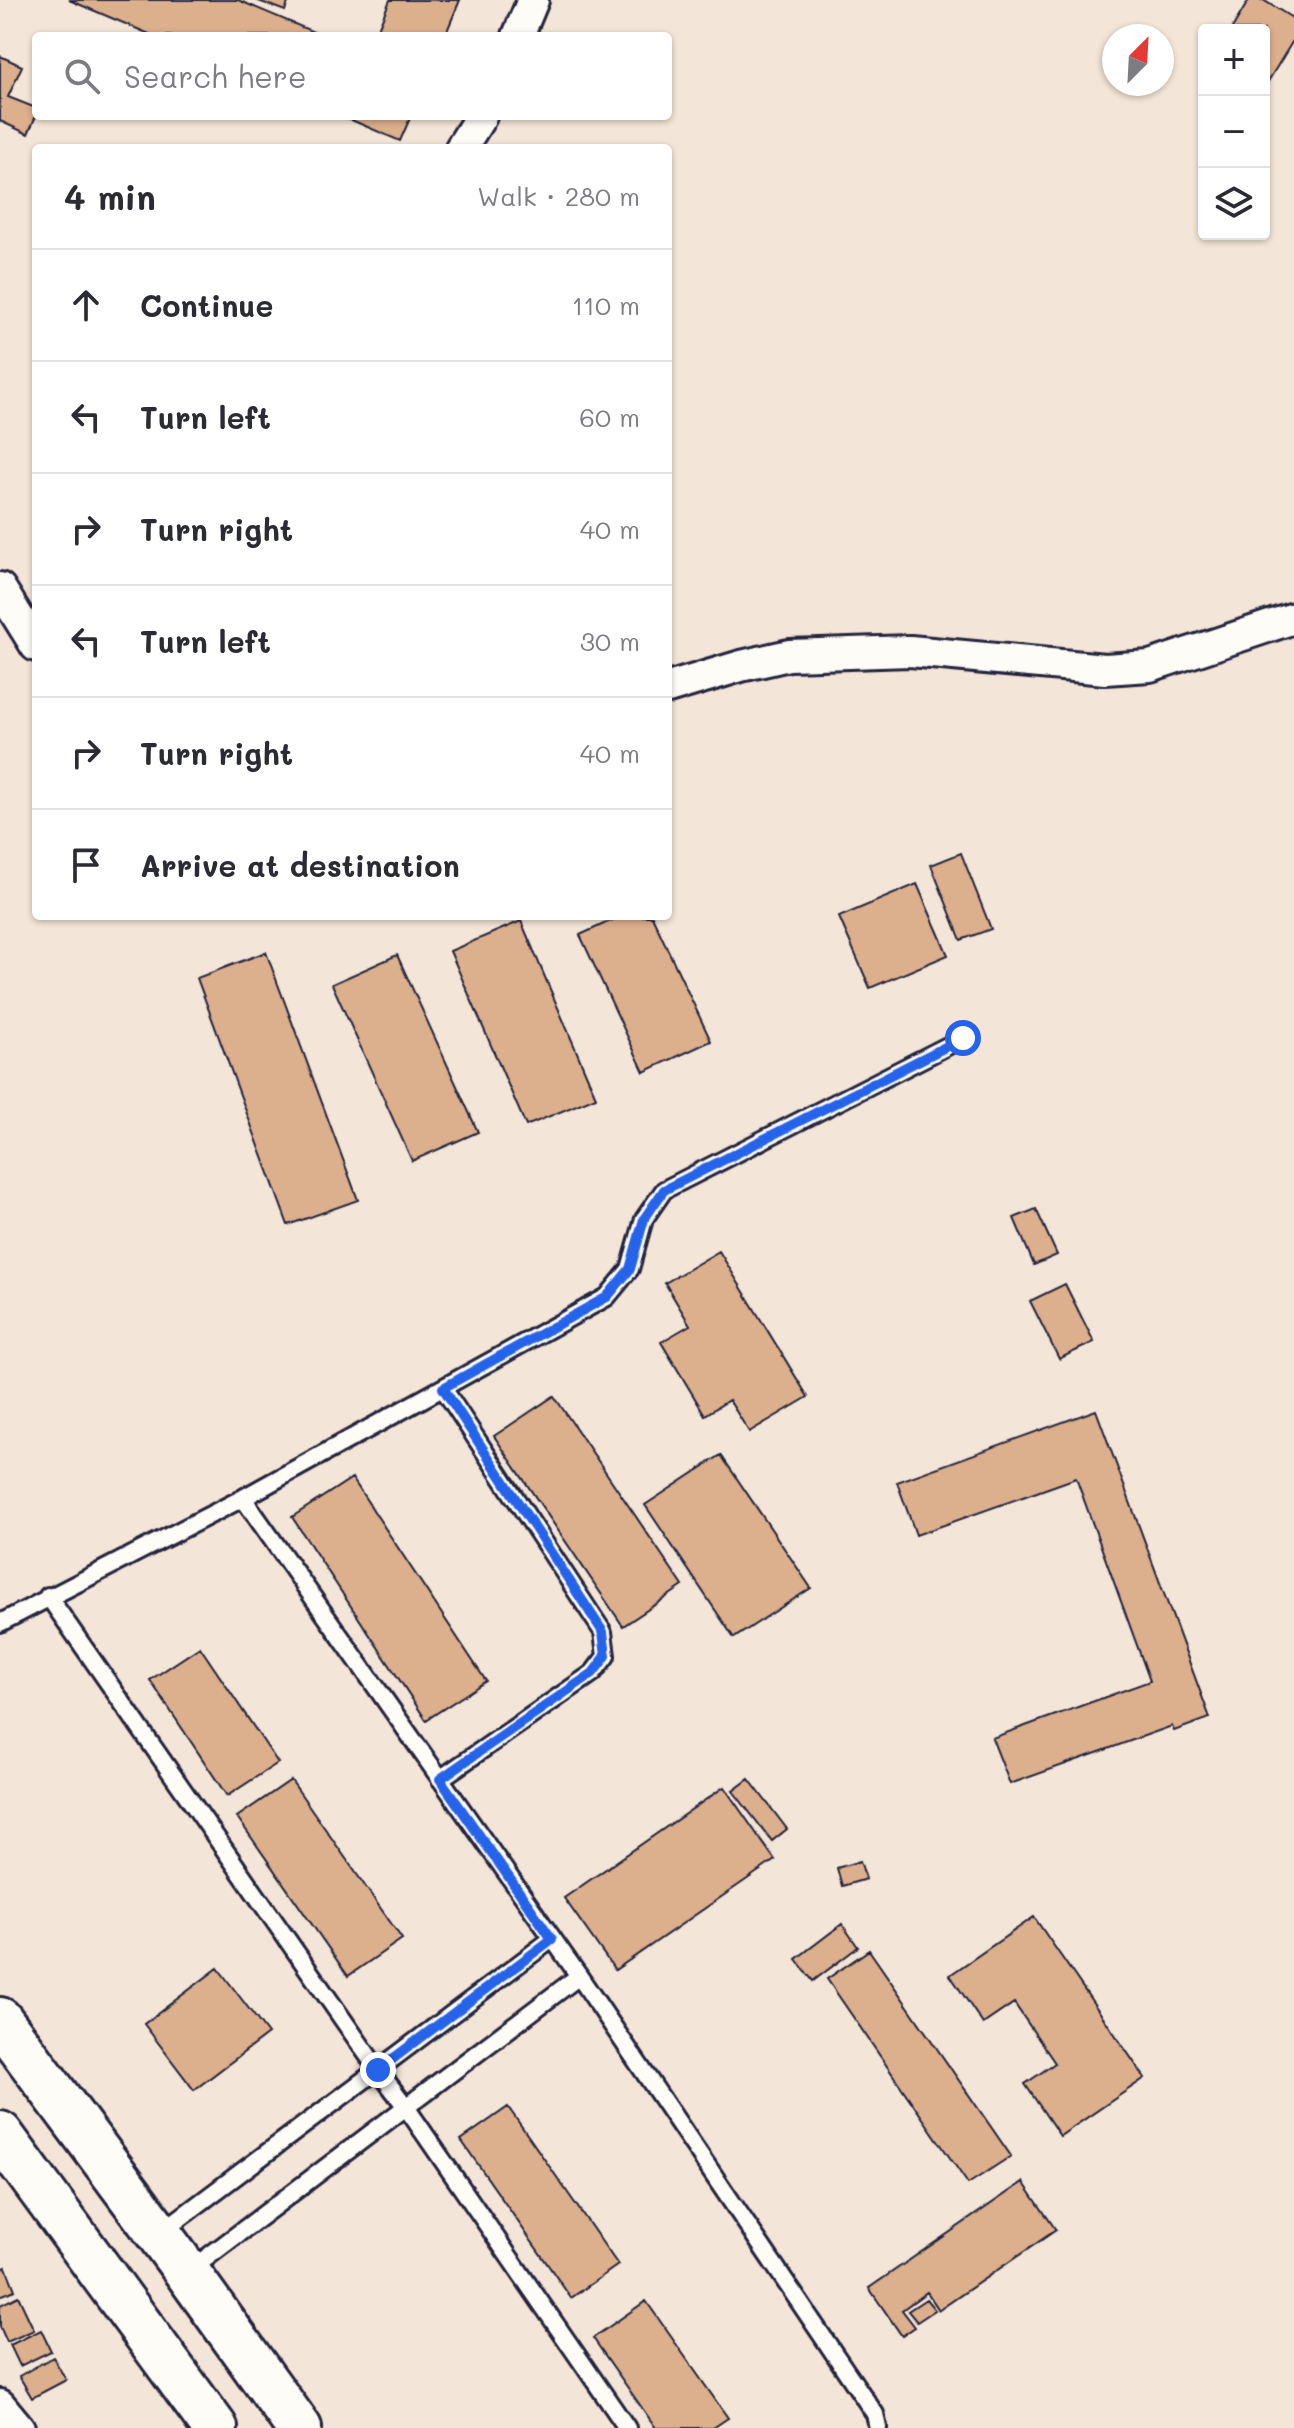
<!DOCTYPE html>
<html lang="en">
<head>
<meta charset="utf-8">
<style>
  :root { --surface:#fff; --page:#f2f2f3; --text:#2b2b33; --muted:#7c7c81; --line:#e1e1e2 }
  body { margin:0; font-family:Mali,sans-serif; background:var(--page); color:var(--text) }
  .controls { position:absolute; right:24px; top:24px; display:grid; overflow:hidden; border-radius:8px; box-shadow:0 2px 6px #0004 }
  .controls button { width:72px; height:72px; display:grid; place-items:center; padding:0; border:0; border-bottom:2px solid var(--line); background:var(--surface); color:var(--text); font:40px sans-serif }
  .compass { position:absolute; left:1102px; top:24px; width:72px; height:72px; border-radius:50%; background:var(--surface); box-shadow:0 2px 6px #0004; rotate:24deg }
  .stop { position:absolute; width:24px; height:24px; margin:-18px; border:6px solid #2563eb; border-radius:50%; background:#fff }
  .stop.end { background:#2563eb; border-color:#fff; box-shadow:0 2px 8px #0008 }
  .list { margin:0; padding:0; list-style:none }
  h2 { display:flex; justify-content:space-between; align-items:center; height:104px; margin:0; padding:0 32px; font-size:34px }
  h2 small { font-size:26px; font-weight:400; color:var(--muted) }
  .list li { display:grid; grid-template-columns:52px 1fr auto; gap:24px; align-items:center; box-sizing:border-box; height:112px; padding:0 32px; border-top:2px solid var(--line) }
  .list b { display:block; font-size:30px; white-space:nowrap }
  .list em { font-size:26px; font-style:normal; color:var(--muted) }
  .icon { flex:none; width:44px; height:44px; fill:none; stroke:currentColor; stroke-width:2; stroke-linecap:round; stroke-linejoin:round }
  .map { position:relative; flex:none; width:1294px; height:2428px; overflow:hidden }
  .search { position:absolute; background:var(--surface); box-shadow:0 2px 6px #0004; left:32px; top:32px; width:640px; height:88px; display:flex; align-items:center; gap:20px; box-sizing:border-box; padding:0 28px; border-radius:8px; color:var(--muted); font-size:30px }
  .panel { position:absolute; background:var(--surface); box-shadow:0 2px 6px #0004; left:32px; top:144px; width:640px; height:776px; border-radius:8px }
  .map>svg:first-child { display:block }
  .building { fill:#dcaf8d; stroke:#22223b; stroke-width:2 }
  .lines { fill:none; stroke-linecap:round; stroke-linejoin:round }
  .service-casing { stroke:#22223b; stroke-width:22 }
  .minor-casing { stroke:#22223b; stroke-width:36 }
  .secondary-casing { stroke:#22223b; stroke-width:50 }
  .service { stroke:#fdfcf7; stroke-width:16 }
  .minor { stroke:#fdfcf7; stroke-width:30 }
  .secondary { stroke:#fdfcf7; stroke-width:44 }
  .route { stroke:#2563eb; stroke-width:10 }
</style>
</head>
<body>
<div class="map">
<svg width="1294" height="2428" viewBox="0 0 1294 2428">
  <rect width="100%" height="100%" fill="#f3e5d7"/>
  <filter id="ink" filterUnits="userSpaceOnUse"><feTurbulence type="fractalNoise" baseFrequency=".0125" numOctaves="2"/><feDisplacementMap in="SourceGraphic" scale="16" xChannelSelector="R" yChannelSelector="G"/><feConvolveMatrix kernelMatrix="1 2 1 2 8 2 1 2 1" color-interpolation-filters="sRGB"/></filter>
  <g filter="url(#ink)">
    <path class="building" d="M 69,0 L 238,0 L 323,36 L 154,36 Z
      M 256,0 L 289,0 L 285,11 Z
      M 390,0 L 460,0 L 445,36 L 375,36 Z
      M 1249,0 L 1263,0 L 1294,19 L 1294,39 L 1264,88 L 1264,30 L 1231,30 Z
      M 0,56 L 22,66 L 8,97 L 36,108 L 36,116 L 28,134 L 0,121 Z
      M 342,116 L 411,116 L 400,141 Z
      M 961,853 L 991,929 L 961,940 L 931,865 Z
      M 917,884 L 948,955 L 870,988 L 839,917 Z
      M 621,916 L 652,916 L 711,1041 L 644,1072 L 580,935 Z
      M 521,921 L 596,1097 L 526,1126 L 450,951 Z
      M 266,952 L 358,1200 L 288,1225 L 197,978 Z
      M 397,955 L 478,1132 L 412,1161 L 332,984 Z
      M 1036,1209 L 1057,1255 L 1034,1265 L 1014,1218 Z
      M 719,1251 L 808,1397 L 749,1432 L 729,1400 L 705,1415 L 661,1342 L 690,1325 L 665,1283 Z
      M 1065,1284 L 1094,1342 L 1059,1359 L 1030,1301 Z
      M 554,1396 L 683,1586 L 623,1626 L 494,1436 Z
      M 1096,1410 L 1210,1718 L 1174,1731 L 1172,1726 L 1010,1784 L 992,1738 L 1150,1681 L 1076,1478 L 916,1535 L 897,1482 Z
      M 721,1455 L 811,1588 L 734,1638 L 645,1505 Z
      M 352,1478 L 486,1681 L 426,1720 L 292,1517 Z
      M 200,1647 L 278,1763 L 227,1796 L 150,1680 Z
      M 749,1779 L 787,1829 L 772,1841 L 733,1791 Z
      M 291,1780 L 402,1939 L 348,1976 L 237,1817 Z
      M 724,1787 L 775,1860 L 615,1970 L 564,1898 Z
      M 860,1861 L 866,1879 L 842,1886 L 837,1868 Z
      M 1034,1917 L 1145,2078 L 1060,2136 L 1025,2084 L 1055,2063 L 1014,2003 L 983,2024 L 950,1975 Z
      M 842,1924 L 858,1947 L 813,1981 L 796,1959 Z
      M 869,1950 L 1011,2156 L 968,2184 L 827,1979 Z
      M 218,1968 L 268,2034 L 194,2090 L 144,2024 Z
      M 508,2107 L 618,2265 L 571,2298 L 461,2140 Z
      M 1023,2182 L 1056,2230 L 939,2310 L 927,2292 L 902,2310 L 915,2327 L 902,2336 L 869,2288 Z
      M 6,2267 L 15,2290 L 0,2296 L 0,2270 Z
      M 18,2296 L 34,2330 L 7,2342 L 0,2327 L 0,2305 Z
      M 926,2299 L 935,2310 L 917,2322 L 908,2311 Z
      M 646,2301 L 728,2418 L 713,2428 L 656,2428 L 593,2338 Z
      M 41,2330 L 51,2351 L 20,2366 L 10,2345 Z
      M 53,2357 L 66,2380 L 32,2398 L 19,2376 Z"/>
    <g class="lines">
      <defs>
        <path id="service" d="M 243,1498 L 579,1976 L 875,2414 L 878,2428
          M 48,1596 L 378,2070 L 406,2107 L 627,2428
          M 0,1623 L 243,1498 L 607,1297 L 630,1269 L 644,1219 L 664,1190 L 963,1038
          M 440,1779 L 593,1673 L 606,1656 L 603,1632 L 443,1388
          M 160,2233 L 552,1939
          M 189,2271 L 579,1976"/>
        <path id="minor" d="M 518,36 L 533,0
          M 461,148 L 481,116
          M 0,588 L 36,646
          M 668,688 L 741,666 L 789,655 L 910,651 L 1105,669 L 1150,666 L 1294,618
          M 0,2405 L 19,2428"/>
        <path id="secondary" d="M 0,2020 L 187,2272 L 299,2428
          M 0,2134 L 215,2428"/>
      </defs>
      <use href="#service" class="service-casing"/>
      <use href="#minor" class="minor-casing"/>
      <use href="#secondary" class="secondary-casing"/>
      <use href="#service" class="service"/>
      <use href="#minor" class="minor"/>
      <use href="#secondary" class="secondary"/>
    </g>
  </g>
  <g class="lines" filter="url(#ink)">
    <path class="route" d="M 378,2070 L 552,1939 L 440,1779 L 593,1673 L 606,1656 L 603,1632 L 443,1388 L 607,1297 L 630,1269 L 644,1219 L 664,1190 L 963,1038"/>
  </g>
</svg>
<div class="controls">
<button>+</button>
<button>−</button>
<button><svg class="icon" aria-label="layers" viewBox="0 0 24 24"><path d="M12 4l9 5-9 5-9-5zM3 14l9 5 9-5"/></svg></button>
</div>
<svg class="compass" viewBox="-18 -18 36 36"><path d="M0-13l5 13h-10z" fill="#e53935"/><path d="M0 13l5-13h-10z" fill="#7c7c81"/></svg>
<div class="stop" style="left:963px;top:1038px"></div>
<div class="stop end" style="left:378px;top:2070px"></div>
<div class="search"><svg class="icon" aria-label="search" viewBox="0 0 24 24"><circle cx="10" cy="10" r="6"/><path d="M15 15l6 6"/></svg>Search here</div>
<section class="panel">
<h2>4 min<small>Walk · 280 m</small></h2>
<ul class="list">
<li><svg class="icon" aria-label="ahead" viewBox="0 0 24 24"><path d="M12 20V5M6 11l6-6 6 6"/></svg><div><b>Continue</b></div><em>110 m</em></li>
<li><svg class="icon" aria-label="left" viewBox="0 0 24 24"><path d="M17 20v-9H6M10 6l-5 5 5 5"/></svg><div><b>Turn left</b></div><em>60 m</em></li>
<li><svg class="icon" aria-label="right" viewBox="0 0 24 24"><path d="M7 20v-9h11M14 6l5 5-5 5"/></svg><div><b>Turn right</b></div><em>40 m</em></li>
<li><svg class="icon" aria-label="left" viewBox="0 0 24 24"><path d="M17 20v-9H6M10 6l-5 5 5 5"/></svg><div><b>Turn left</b></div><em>30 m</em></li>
<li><svg class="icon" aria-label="right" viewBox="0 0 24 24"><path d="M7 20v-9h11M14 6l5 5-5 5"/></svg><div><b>Turn right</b></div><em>40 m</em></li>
<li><svg class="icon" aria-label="arrive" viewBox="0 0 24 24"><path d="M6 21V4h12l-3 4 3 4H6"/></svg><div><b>Arrive at destination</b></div></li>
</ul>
</section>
</div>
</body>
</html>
